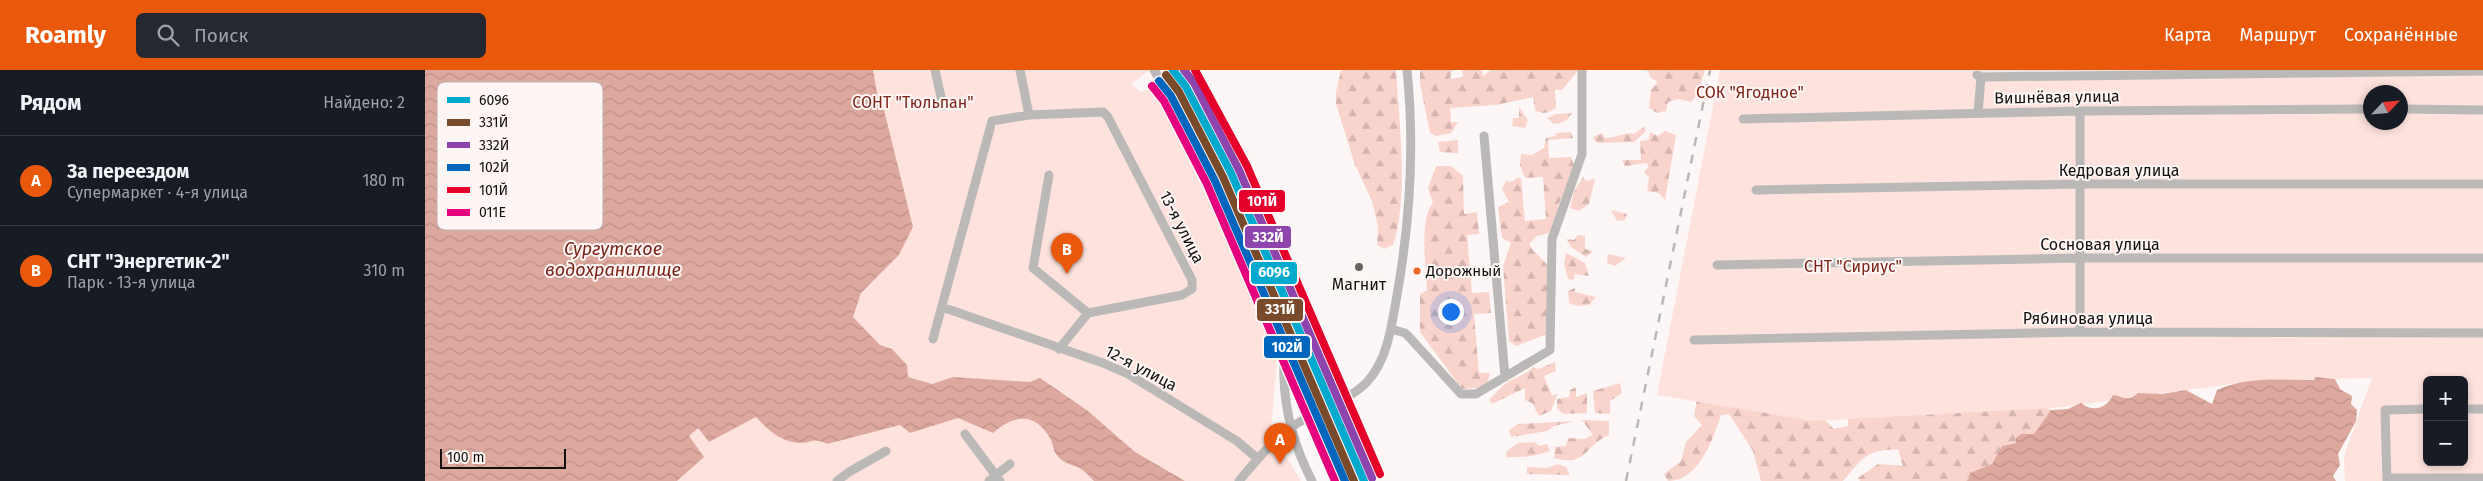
<!DOCTYPE html>
<html lang="ru">
<head>
<meta charset="utf-8">
<style>
  :root { --surface:#171b24; --page:#242831; --text:#f1f3f6; --muted:#9ea1a6; --line:#363941; --accent:#ea580c }
  body { margin:0; font-family:"Fira Sans",sans-serif; background:var(--page); color:var(--text) }
  .controls { position:absolute; right:15px; bottom:15px; display:grid; overflow:hidden; border-radius:8px; box-shadow:0 2px 8px #0003 }
  .controls button { width:45px; height:45px; display:grid; place-items:center; padding:0; border:0; border-bottom:1px solid var(--line); background:var(--surface); color:var(--text); font:25px sans-serif }
  .compass { position:absolute; left:1938px; top:15px; width:45px; height:45px; border-radius:50%; background:var(--surface); box-shadow:0 2px 8px #0003; rotate:64deg }
  .scale { position:absolute; left:15px; bottom:12px; width:126px; box-sizing:border-box; padding-left:5px; border:2px solid #131110; border-top:0; font-size:14px; line-height:18px; white-space:nowrap; color:#131110; -webkit-text-stroke:4px #fef6f4; paint-order:stroke }
  .you { position:absolute; left:1025px; top:241px; width:18px; height:18px; margin:-12px; border:4px solid #fff; border-radius:50%; background:#1a73e8; box-shadow:0 0 0 8px #1a73e833 }
  .badge { display:grid; place-items:center; width:32px; height:32px; border-radius:50%; background:var(--accent); color:#fff; font-size:16px; font-weight:700 }
  .pin { position:absolute; translate:-50% -41px; filter:drop-shadow(0 1px 2px #0008) }
  .pin::after { content:''; position:absolute; top:26px; width:18px; height:15px; background:inherit; clip-path:polygon(0 0,100% 0,50% 100%) }
  .list { margin:0; padding:0; list-style:none }
  h2 { display:flex; justify-content:space-between; align-items:center; height:65px; margin:0; padding:0 20px; font-size:21px }
  h2 small { font-size:16px; font-weight:400; color:var(--muted) }
  .list li { display:grid; grid-template-columns:32px 1fr auto; gap:15px; align-items:center; box-sizing:border-box; height:90px; padding:0 20px; border-top:1px solid var(--line) }
  .list b { display:block; font-size:19px; white-space:nowrap }
  .list p { margin:0; font-size:16px; white-space:nowrap; color:var(--muted) }
  .list em { font-size:16px; font-style:normal; color:var(--muted) }
  .icon { flex:none; width:28px; height:28px; fill:none; stroke:currentColor; stroke-width:2; stroke-linecap:round; stroke-linejoin:round }
  .map { position:relative; flex:none; width:2058px; height:411px; overflow:hidden }
  header { display:flex; align-items:center; gap:30px; box-sizing:border-box; height:70px; padding:0 25px; background:var(--accent); color:#fff }
  header strong { font-size:24px }
  nav { display:flex; gap:28px; margin-inline-start:auto; font-size:18px }
  .search { width:350px; height:45px; background:var(--page); display:flex; align-items:center; gap:12px; box-sizing:border-box; padding:0 18px; border-radius:8px; color:var(--muted); font-size:19px }
  main { display:flex }
  aside { flex:1; background:var(--surface) }
  .map>svg:first-child { display:block }
  .forest { fill:url(#forest-firs) }
  .green { fill:#fde2dd; fill-rule:evenodd }
  .water { fill:url(#water-waves) }
  .lines { fill:none; stroke-linecap:round; stroke-linejoin:round }
  .minor { stroke:#bbb9b8; stroke-width:9 }
  .rail { stroke:#bab7b6; stroke-width:2.5; stroke-dasharray:9 9; stroke-linecap:butt }
  .rail-1-casing { stroke:#fef6f4; stroke-width:11 }
  .rail-2-casing { stroke:#fef6f4; stroke-width:11 }
  .rail-3-casing { stroke:#fef6f4; stroke-width:11 }
  .rail-4-casing { stroke:#fef6f4; stroke-width:11 }
  .rail-5-casing { stroke:#fef6f4; stroke-width:11 }
  .rail-6-casing { stroke:#fef6f4; stroke-width:11 }
  .rail-1 { stroke:#00a9ce; stroke-width:8 }
  .rail-2 { stroke:#7a4b2a; stroke-width:8 }
  .rail-3 { stroke:#8e44ad; stroke-width:8 }
  .rail-4 { stroke:#0065bd; stroke-width:8 }
  .rail-5 { stroke:#e4002b; stroke-width:8 }
  .rail-6 { stroke:#e5007d; stroke-width:8 }
  .poi-dot { fill:#656260; stroke:#fef6f4; stroke-width:2 }
  .bus-dot { fill:#f26522; stroke:#fef6f4; stroke-width:2 }
  .labels { text-anchor:middle; dominant-baseline:central; stroke-width:4; stroke-linejoin:round; paint-order:stroke }
  .bus-label { font-size:15px; fill:#131110; stroke:#fef6f4; text-anchor:start }
  .park-label { font-size:16px; fill:#7d251a; stroke:#fef6f4 }
  .street-label { font-size:16px; fill:#131110; stroke:#fef6f4 }
  .poi-label { font-size:16px; fill:#131110; stroke:#fef6f4 }
  .water-label { font-size:18px; font-style:italic; fill:#7b2318; stroke:#fef6f4 }
  .key { fill:#fef6f4; stroke:#b8b1b0; stroke-width:1 }
  .key-label { font-size:14px; fill:#131110 }
  .line-badge { stroke:#fef6f4; stroke-width:2 }
  .badge-label { font-size:14px; text-anchor:middle; font-weight:bold; fill:#fff }
</style>
</head>
<body>
<header>
<strong>Roamly</strong>
<div class="search"><svg class="icon" aria-label="search" viewBox="0 0 24 24"><circle cx="10" cy="10" r="6"/><path d="M15 15l6 6"/></svg>Поиск</div>
<nav><a>Карта</a><a>Маршрут</a><a>Сохранённые</a></nav>
</header>
<main>
<aside>
<h2>Рядом<small>Найдено: 2</small></h2>
<ul class="list">
<li><span class="badge">A</span><div><b>За переездом</b><p>Супермаркет · 4-я улица</p></div><em>180 m</em></li>
<li><span class="badge">B</span><div><b>СHТ &quot;Энергетик-2&quot;</b><p>Парк · 13-я улица</p></div><em>310 m</em></li>
</ul>
</aside>
<div class="map">
<svg width="2058" height="411" viewBox="0 0 2058 411">
  <defs>
    <pattern id="forest-firs" width="22" height="20" patternUnits="userSpaceOnUse" patternTransform="scale(1.25)"><rect width="22" height="20" fill="#f9d4cd"/><path d="M5 1l3.5 6h-7zM16 11l3.5 6h-7z" fill="#d5b5af"/></pattern>
    <pattern id="water-waves" width="16" height="10" patternUnits="userSpaceOnUse" patternTransform="scale(1.25)"><rect width="16" height="10" fill="#dda89e"/><path d="M0 5q4-4 8 0t8 0" fill="none" stroke="#bd9087"/></pattern>
  </defs>
  <rect width="100%" height="100%" fill="#fcf7f6"/>
  <path class="forest" d="M 916,0 L 971,0 C 974,51 984,127 968,175 L 959,179 L 952,175 L 953,156 L 947,131 L 930,95 L 911,34 L 911,22 Z
    M 995,0 L 1027,0 L 1025,9 L 1038,7 L 1037,0 L 1057,0 L 1058,6 L 1066,0 L 1154,0 L 1137,20 L 1130,20 L 1131,38 C 1123,43 1118,45 1110,40 L 1108,27 L 1071,35 L 1025,38 L 1026,52 L 1033,52 L 1026,63 L 1012,66 L 1005,63 L 995,14 Z
    M 1218,0 L 1280,0 L 1273,24 L 1266,32 L 1253,29 L 1243,32 L 1241,41 L 1232,43 L 1224,38 L 1226,20 L 1233,12 L 1225,7 L 1223,1 Z
    M 1094,37 L 1103,50 L 1100,58 L 1087,56 L 1088,48 L 1094,48 Z
    M 1147,43 L 1141,51 L 1129,54 L 1122,48 L 1131,44 Z
    M 1219,57 L 1221,61 L 1209,72 L 1173,73 L 1169,70 L 1168,67 L 1177,63 L 1180,68 C 1190,68 1200,62 1209,64 Z
    M 1240,61 L 1251,65 L 1240,130 L 1234,123 L 1222,121 L 1224,107 L 1219,103 L 1223,97 L 1222,93 L 1200,96 L 1197,90 L 1216,90 L 1215,71 L 1224,70 L 1225,62 L 1233,66 Z
    M 1146,62 L 1148,68 L 1123,70 L 1124,88 L 1146,87 L 1150,98 L 1133,136 L 1132,153 L 1124,163 L 1112,166 L 1104,174 C 1109,185 1122,189 1124,201 C 1127,215 1122,248 1122,264 L 1091,276 L 1084,271 L 1078,196 L 1086,173 L 1077,168 L 1073,137 L 1084,132 L 1077,119 L 1081,111 L 1087,112 L 1092,108 L 1096,108 L 1100,151 L 1121,149 L 1118,107 L 1100,108 L 1095,95 L 1096,84 L 1107,85 L 1119,78 L 1121,68 L 1130,66 L 1131,63 Z
    M 1033,70 L 1033,83 L 1015,82 L 1013,72 Z
    M 1011,96 L 1026,96 L 1038,106 L 1039,144 L 1052,142 L 1054,164 L 1042,165 L 1047,223 L 1064,222 L 1066,243 L 1049,244 L 1054,303 L 1065,303 L 1063,312 L 1053,318 L 1037,319 L 995,262 L 995,224 L 1002,220 C 1001,199 994,148 1008,133 L 1003,118 Z
    M 1158,107 L 1161,111 L 1170,109 L 1164,134 L 1154,141 L 1145,138 L 1149,122 Z
    M 1186,140 L 1202,144 L 1200,150 L 1192,151 Z
    M 1153,165 L 1160,166 L 1160,179 L 1168,181 L 1161,187 L 1147,178 L 1141,169 L 1149,170 Z
    M 1141,183 L 1160,193 L 1164,206 L 1150,204 L 1149,210 L 1143,209 L 1139,194 Z
    M 1183,184 L 1201,188 L 1190,196 L 1182,193 Z
    M 1150,218 L 1150,222 L 1171,227 L 1164,235 L 1152,236 L 1144,233 L 1143,221 Z
    M 1130,292 L 1131,301 L 1119,306 L 1127,326 L 1133,323 L 1126,341 L 1114,346 L 1107,333 L 1100,330 L 1100,318 L 1067,334 L 1064,330 C 1071,323 1079,313 1088,309 C 1096,305 1101,304 1108,297 L 1113,299 Z
    M 1195,313 L 1197,323 L 1185,331 L 1185,344 L 1170,343 L 1168,321 Z
    M 1151,317 L 1151,327 L 1162,323 L 1162,343 L 1138,344 L 1132,338 L 1132,329 L 1144,327 L 1145,320 Z
    M 1273,323 L 1393,343 L 1409,359 L 1423,356 L 1422,335 L 1608,332 L 1626,340 L 1609,364 L 1596,364 L 1591,373 L 1577,376 L 1567,394 L 1545,403 L 1543,410 L 1540,411 L 1435,411 L 1433,408 L 1453,394 L 1478,396 L 1473,379 C 1439,381 1440,386 1418,411 L 1336,411 L 1328,381 L 1304,344 L 1296,345 C 1288,369 1274,411 1243,411 L 1239,404 L 1256,391 L 1261,372 L 1277,355 L 1269,346 Z
    M 1157,350 L 1184,351 L 1184,365 C 1158,376 1163,397 1129,388 L 1130,377 L 1141,376 L 1143,368 L 1160,369 L 1168,365 Z
    M 1150,351 L 1129,356 L 1122,361 L 1086,367 L 1084,360 L 1093,354 Z
    M 1110,372 L 1114,376 L 1122,374 L 1125,381 C 1112,386 1095,388 1081,387 L 1082,381 L 1093,373 Z
    M 1133,394 L 1141,397 L 1145,405 L 1102,404 L 1102,397 L 1122,398 Z"/>
  <path class="green" d="M 448,0 L 725,0 L 706,14 L 716,22 L 729,17 L 747,50 L 756,46 L 819,180 L 854,265 L 846,361 L 876,411 L 760,411 L 710,382 L 663,341 L 605,312 L 528,307 L 507,314 L 483,307 L 482,295 L 467,279 L 455,276 L 428,247 L 436,223 L 474,185 L 488,157 L 459,40 L 455,40 Z
    M 1295,0 L 2058,0 L 2058,411 L 1920,411 L 1919,386 L 1947,308 L 1836,310 L 1629,338 L 1388,351 L 1232,325 ZM 1946,22 L 1976,22 L 1976,52 L 1946,52 ZM 2002,310 L 2039,310 L 2039,392 L 2002,392 Z
    M 331,347 L 375,373 L 392,369 L 402,374 L 475,355 L 485,363 L 533,348 L 568,363 C 589,345 610,341 626,370 C 628,374 628,380 631,384 C 637,393 646,394 654,398 C 660,401 665,407 669,411 L 252,411 L 264,366 L 273,358 L 284,372 Z"/>
  <path class="water" d="M 0,0 L 448,0 L 455,40 L 459,40 L 488,157 L 474,185 L 436,223 L 428,247 L 455,275 L 467,279 L 482,295 L 483,307 L 507,314 L 528,307 L 605,312 L 615,308 L 663,341 L 710,382 L 760,411 L 669,411 C 665,407 660,401 654,398 C 646,394 637,393 631,384 C 628,380 628,374 626,370 C 610,341 589,345 568,363 L 533,348 L 485,363 L 475,355 L 402,374 C 388,367 388,373 375,373 C 355,372 343,360 331,347 L 284,372 L 273,358 L 264,366 L 279,387 L 252,411 L 0,411 Z
    M 1890,307 L 1910,309 L 1915,319 L 1927,326 L 1926,334 L 1932,340 L 1931,351 L 1913,384 L 1915,395 L 1908,406 L 1911,411 L 1540,411 L 1543,410 L 1545,403 L 1567,394 L 1577,376 L 1591,373 L 1591,368 L 1596,364 L 1609,364 L 1626,340 L 1643,339 L 1656,333 C 1668,343 1682,338 1688,325 C 1698,326 1702,333 1713,323 L 1737,324 L 1761,320 L 1787,334 L 1792,320 C 1822,306 1856,310 1889,310 Z"/>
  <g class="lines">
    <path class="minor" d="M 510,0 L 518,36
      M 595,0 L 604,45
      M 729,0 L 769,64 L 857,258 C 861,275 858,290 859,308 C 860,343 871,380 887,411
      M 1552,5 L 1556,7 L 2058,1
      M 1976,39 L 2058,40
      M 1553,43 L 1556,7
      M 1318,49 L 1655,41 L 1946,39
      M 1059,66 L 1080,307
      M 624,105 L 608,198 L 663,243 L 634,279
      M 1331,120 L 1656,114 L 2058,114
      M 1292,195 L 1655,188 L 2058,188
      M 517,237 L 678,293 L 703,304 L 812,371 L 833,389
      M 966,259 L 980,263 L 985,268 L 1036,324 L 1051,324 L 1125,280 L 1127,169 L 1157,84 L 1157,0
      M 1655,262 L 1655,41
      M 508,269 L 567,51 L 604,45 L 678,42 L 683,47 L 767,210 L 767,219 L 757,225 L 663,243
      M 1269,270 L 1655,262 L 2058,263
      M 2039,339 L 2058,339
      M 540,364 L 575,411
      M 1962,408 L 2058,408
      M 412,411 L 424,402 L 461,381
      M 564,411 L 585,394
      M 814,411 C 830,392 847,371 867,357 C 889,341 924,331 942,312 C 962,290 966,259 971,231 C 985,154 990,78 982,0
      M 1962,411 L 1960,340 L 2002,339"/>
    <path class="rail" d="M 1201,411 L 1285,0"/>
    <defs>
      <path id="rail-1" d="M 748,0 L 761,17 L 806,103 L 939,411"/>
      <path id="rail-2" d="M 741,5 L 754,22 L 798,107 L 929,411"/>
      <path id="rail-3" d="M 759,0 L 769,13 L 814,100 L 947,408"/>
      <path id="rail-4" d="M 734,11 L 746,26 L 790,111 L 920,411"/>
      <path id="rail-5" d="M 770,0 L 822,96 L 955,404"/>
      <path id="rail-6" d="M 727,16 L 739,31 L 782,114 L 910,411"/>
    </defs>
    <use href="#rail-1" class="rail-1-casing"/>
    <use href="#rail-2" class="rail-2-casing"/>
    <use href="#rail-3" class="rail-3-casing"/>
    <use href="#rail-4" class="rail-4-casing"/>
    <use href="#rail-5" class="rail-5-casing"/>
    <use href="#rail-6" class="rail-6-casing"/>
    <use href="#rail-1" class="rail-1"/>
    <use href="#rail-2" class="rail-2"/>
    <use href="#rail-3" class="rail-3"/>
    <use href="#rail-4" class="rail-4"/>
    <use href="#rail-5" class="rail-5"/>
    <use href="#rail-6" class="rail-6"/>
  </g>
  <circle class="poi-dot" cx="934" cy="197" r="5"/>
  <circle class="bus-dot" cx="992" cy="201" r="4.5"/>
  <g class="labels">
    <g class="bus-label">
      <text x="1001" y="201">Дорожный</text>
    </g>
    <g class="park-label">
      <text x="1325" y="22">СОК "Ягодное"</text>
      <text x="488" y="32">СОНТ "Тюльпан"</text>
      <text x="1428" y="196">СНТ "Сириус"</text>
    </g>
    <g class="street-label">
      <text transform="translate(1632 27) rotate(-1)">Вишнёвая улица</text>
      <text x="1694" y="100">Кедровая улица</text>
      <text transform="translate(757 157) rotate(63)">13-я улица</text>
      <text x="1675" y="174">Сосновая улица</text>
      <text x="1663" y="248">Рябиновая улица</text>
      <text transform="translate(716 298) rotate(28)">12-я улица</text>
    </g>
    <g class="poi-label">
      <text x="934" y="214">Магнит</text>
    </g>
    <g class="water-label">
      <text x="188" y="179">Сургутское<tspan x="188" dy="21">водохранилище</tspan></text>
    </g>
  </g>
  <rect x="12" y="12" width="166" height="148" rx="8" class="key"/>
  <rect x="22" y="27" width="23" height="6" fill="#00a9ce"/>
  <rect x="22" y="49" width="23" height="7" fill="#7a4b2a"/>
  <rect x="22" y="72" width="23" height="6" fill="#8e44ad"/>
  <rect x="22" y="94" width="23" height="7" fill="#0065bd"/>
  <rect x="22" y="117" width="23" height="6" fill="#e4002b"/>
  <rect x="22" y="139" width="23" height="7" fill="#e5007d"/>
  <g class="key-label">
    <text x="54" y="35">6096</text>
    <text x="54" y="57">331Й</text>
    <text x="54" y="80">332Й</text>
    <text x="54" y="102">102Й</text>
    <text x="54" y="125">101Й</text>
    <text x="54" y="147">011Е</text>
  </g>
  <g class="line-badge">
    <rect x="813" y="119" width="48" height="24" rx="5" fill="#e4002b"/>
    <rect x="819" y="155" width="48" height="24" rx="5" fill="#8e44ad"/>
    <rect x="825" y="191" width="48" height="24" rx="5" fill="#00a9ce"/>
    <rect x="831" y="228" width="48" height="24" rx="5" fill="#7a4b2a"/>
    <rect x="838" y="265" width="48" height="24" rx="5" fill="#0065bd"/>
  </g>
  <g class="badge-label">
    <text x="837" y="136">101Й</text>
    <text x="843" y="172">332Й</text>
    <text x="849" y="207">6096</text>
    <text x="855" y="244">331Й</text>
    <text x="862" y="282">102Й</text>
  </g>
</svg>
<div class="controls">
<button>+</button>
<button>−</button>
</div>
<svg class="compass" viewBox="-18 -18 36 36"><path d="M0-13l5 13h-10z" fill="#e53935"/><path d="M0 13l5-13h-10z" fill="#9ea1a6"/></svg>
<div class="scale">100 m</div>
<div class="you"></div>
<div class="pin badge" style="left:855px;top:394px">A</div>
<div class="pin badge" style="left:642px;top:204px">B</div>
</div>
</main>
</body>
</html>
